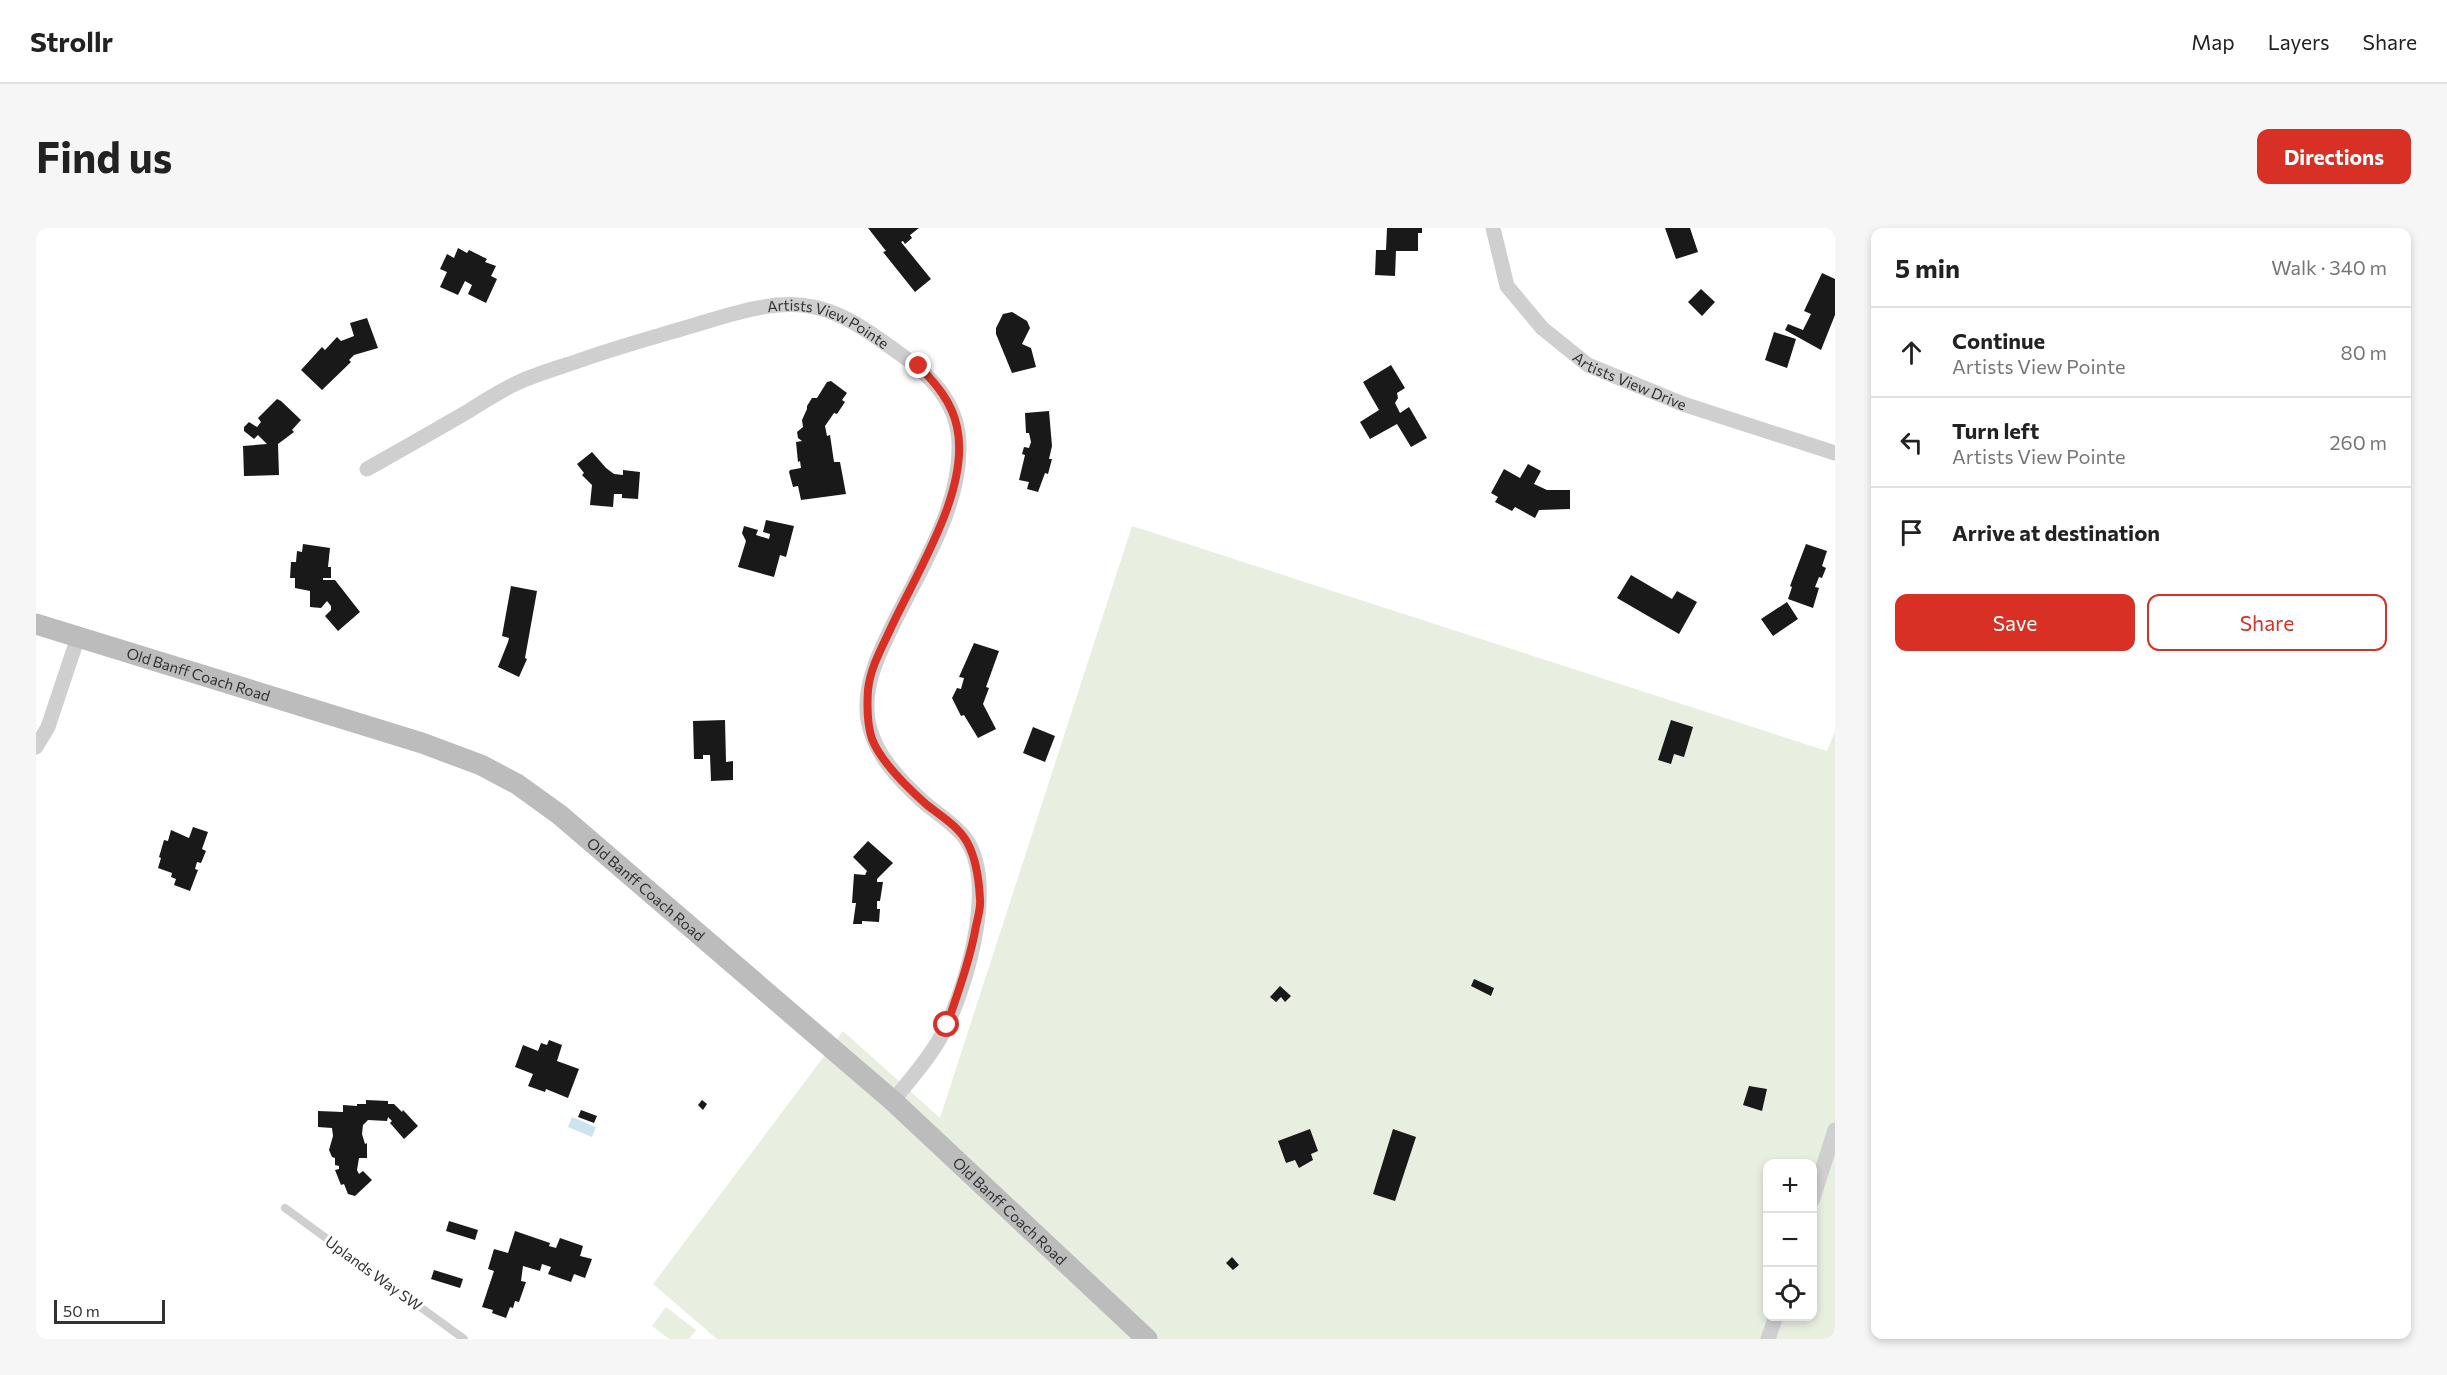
<!DOCTYPE html>
<html lang="en">
<head>
<meta charset="utf-8">
<style>
  :root { --surface:#fff; --page:#f6f6f6; --text:#222; --muted:#767676; --line:#e0e0e0; --accent:#d93025 }
  body { margin:0; font-family:Commissioner,sans-serif; background:var(--page); color:var(--text) }
  .controls { position:absolute; right:18px; bottom:18px; display:grid; overflow:hidden; border-radius:12px; box-shadow:0 3px 9px #0003 }
  .controls button { width:54px; height:54px; display:grid; place-items:center; padding:0; border:0; border-bottom:2px solid var(--line); background:var(--surface); color:var(--text); font:30px sans-serif }
  .scale { position:absolute; left:18px; bottom:15px; width:111px; box-sizing:border-box; padding-left:6px; border:3px solid #323232; border-top:0; font-size:16px; line-height:21px; white-space:nowrap; color:#323232; -webkit-text-stroke:4px #fff; paint-order:stroke }
  .stop { position:absolute; width:18px; height:18px; margin:-14px; border:4px solid #d93025; border-radius:50%; background:#fff }
  .stop.end { background:#d93025; border-color:#fff; box-shadow:0 2px 6px #0008 }
  .list { margin:0; padding:0; list-style:none }
  h2 { display:flex; justify-content:space-between; align-items:center; height:78px; margin:0; padding:0 24px; font-size:26px }
  h2 small { font-size:20px; font-weight:400; color:var(--muted) }
  .list li { display:grid; grid-template-columns:39px 1fr auto; gap:18px; align-items:center; box-sizing:border-box; height:90px; padding:0 24px; border-top:2px solid var(--line) }
  .list b { display:block; font-size:22px; white-space:nowrap }
  .list p { margin:0; font-size:20px; white-space:nowrap; color:var(--muted) }
  .list em { font-size:20px; font-style:normal; color:var(--muted) }
  .actions { display:flex; gap:12px; padding:18px 24px }
  .actions a { flex:1; padding:14px 0; border:2px solid var(--accent); border-radius:12px; text-align:center; font-size:21px; color:var(--accent) }
  .actions .main { background:var(--accent); color:#fff }
  .icon { flex:none; width:33px; height:33px; fill:none; stroke:currentColor; stroke-width:2; stroke-linecap:round; stroke-linejoin:round }
  .map { position:relative; flex:none; width:1799px; height:1111px; overflow:hidden; border-radius:12px }
  header { display:flex; align-items:center; gap:36px; box-sizing:border-box; height:84px; padding:0 30px; background:var(--surface); border-bottom:2px solid var(--line) }
  header strong { font-size:28px }
  nav { display:flex; gap:33px; margin-inline-start:auto; font-size:21px }
  .intro { display:flex; align-items:center; justify-content:space-between; box-sizing:border-box; height:144px; padding:0 36px }
  h1 { margin:0; font-size:42px }
  .button { padding:15px 27px; border-radius:12px; background:var(--accent); color:#fff; font-size:21px; font-weight:700 }
  main { display:flex; gap:36px; padding:0 36px }
  aside { flex:1; background:var(--surface); border-radius:12px; box-shadow:0 3px 9px #0003 }
  .map>svg:first-child { display:block }
  .green { fill:#e9efe0; fill-rule:evenodd }
  .water { fill:#cce4f0 }
  .building { fill:#191919 }
  .lines { fill:none; stroke-linecap:round; stroke-linejoin:round }
  .service { stroke:#cfcfcf; stroke-width:8 }
  .minor { stroke:#cfcfcf; stroke-width:15 }
  .secondary { stroke:#bcbcbc; stroke-width:21 }
  .route { stroke:#d93025; stroke-width:8 }
  .labels { text-anchor:middle; dominant-baseline:central; stroke-width:6; stroke-linejoin:round; paint-order:stroke }
  .street-label { font-size:15px; fill:#323232; stroke:#fff }
</style>
</head>
<body>
<header>
<strong>Strollr</strong>
<nav><a>Map</a><a>Layers</a><a>Share</a></nav>
</header>
<div class="intro"><h1>Find us</h1><a class="button">Directions</a></div>
<main>
<div class="map">
<svg width="1799" height="1111" viewBox="0 0 1799 1111">
  <rect width="100%" height="100%" fill="#fff"/>
  <path class="green" d="M 1096,298 L 1791,523 L 1799,503 L 1799,1111 L 681,1111 L 617,1056 L 807,803 L 904,890 ZM 1732,936 L 1776,936 L 1776,1088 L 1732,1088 Z
    M 630,1079 L 660,1102 L 653,1111 L 633,1111 L 616,1098 Z"/>
  <path class="water" d="M 536,889 L 560,899 L 556,909 L 532,899 Z"/>
  <path class="building" d="M 832,0 L 883,0 L 874,7 L 876,10 L 869,16 L 867,13 L 865,14 L 895,51 L 879,64 L 847,24 L 850,23 Z
    M 1351,0 L 1386,0 L 1386,5 L 1382,5 L 1382,23 L 1360,23 L 1359,48 L 1339,47 L 1340,22 L 1350,22 Z
    M 1629,0 L 1654,0 L 1662,24 L 1640,31 Z
    M 422,20 L 431,25 L 433,22 L 451,31 L 449,34 L 460,38 L 455,48 L 461,51 L 450,75 L 432,66 L 436,57 L 429,53 L 422,67 L 404,59 L 411,44 L 404,41 L 411,26 L 418,30 Z
    M 1786,45 L 1799,51 L 1799,87 L 1785,122 L 1749,102 L 1752,96 L 1767,102 L 1775,86 L 1768,83 Z
    M 1665,61 L 1679,74 L 1666,88 L 1652,74 Z
    M 976,84 L 991,93 L 994,100 L 986,116 L 995,120 L 1000,139 L 976,145 L 960,106 L 960,100 L 967,86 Z
    M 331,90 L 342,120 L 318,127 L 313,132 L 315,134 L 286,162 L 265,142 L 286,119 L 289,122 L 301,109 L 305,113 L 318,108 L 314,95 Z
    M 1738,104 L 1760,111 L 1751,140 L 1729,132 Z
    M 1355,137 L 1369,160 L 1361,165 L 1362,170 L 1359,175 L 1364,185 L 1373,179 L 1391,210 L 1375,219 L 1361,196 L 1334,211 L 1324,194 L 1343,182 L 1327,154 Z
    M 795,153 L 811,165 L 806,172 L 809,174 L 801,186 L 798,185 L 789,198 L 791,208 L 794,207 L 798,234 L 804,234 L 810,266 L 765,272 L 762,258 L 757,259 L 753,244 L 754,242 L 765,240 L 764,233 L 762,234 L 760,214 L 766,213 L 762,210 L 761,204 L 767,199 L 766,192 L 771,181 L 771,178 L 776,170 L 781,170 L 791,154 Z
    M 241,171 L 245,173 L 265,192 L 256,202 L 258,204 L 242,216 L 243,247 L 208,248 L 207,218 L 231,216 L 222,207 L 218,211 L 208,203 L 208,199 L 213,194 L 221,199 L 225,194 L 222,190 Z
    M 1013,183 L 1016,218 L 1013,231 L 1016,231 L 1012,246 L 1009,245 L 1002,264 L 991,261 L 993,254 L 983,252 L 989,227 L 986,226 L 988,219 L 993,220 L 995,214 L 993,205 L 990,205 L 989,185 Z
    M 556,224 L 570,240 L 578,246 L 587,247 L 587,242 L 604,244 L 602,271 L 586,270 L 586,266 L 578,266 L 577,279 L 554,277 L 556,257 L 546,247 L 548,245 L 541,236 Z
    M 1492,236 L 1505,243 L 1498,256 L 1511,262 L 1534,262 L 1534,281 L 1503,282 L 1499,290 L 1479,279 L 1476,283 L 1459,274 L 1462,269 L 1455,265 L 1468,241 L 1484,250 Z
    M 730,292 L 758,298 L 750,329 L 744,327 L 738,349 L 702,339 L 710,313 L 706,305 L 708,298 L 722,302 L 720,307 L 733,311 L 734,306 L 727,304 Z
    M 267,316 L 294,320 L 292,339 L 295,339 L 295,350 L 287,350 L 287,352 L 299,352 L 324,384 L 302,403 L 289,388 L 295,382 L 295,378 L 291,373 L 285,380 L 274,379 L 274,363 L 259,360 L 259,350 L 254,350 L 255,334 L 260,334 L 261,323 L 266,324 Z
    M 1770,316 L 1791,323 L 1786,338 L 1790,340 L 1786,350 L 1783,349 L 1779,359 L 1783,360 L 1777,380 L 1752,371 L 1756,359 L 1754,358 Z
    M 1595,347 L 1636,371 L 1641,363 L 1661,374 L 1643,406 L 1581,370 Z
    M 475,358 L 501,363 L 489,430 L 491,431 L 483,449 L 462,439 L 472,414 L 473,410 L 466,408 Z
    M 1751,374 L 1762,391 L 1737,408 L 1725,391 Z
    M 938,415 L 963,423 L 950,459 L 953,460 L 947,476 L 960,501 L 942,510 L 928,487 L 925,488 L 916,470 L 921,460 L 925,461 L 928,450 L 923,449 Z
    M 689,492 L 690,534 L 697,533 L 697,552 L 675,553 L 674,527 L 667,527 L 667,531 L 658,531 L 657,493 Z
    M 1635,492 L 1657,499 L 1648,529 L 1638,526 L 1635,536 L 1622,532 Z
    M 997,499 L 1019,508 L 1009,534 L 987,525 Z
    M 157,599 L 172,604 L 166,621 L 170,623 L 165,635 L 161,634 L 159,641 L 162,642 L 154,663 L 138,657 L 140,651 L 135,649 L 136,645 L 122,640 L 125,630 L 123,629 L 128,612 L 132,613 L 135,602 L 153,610 Z
    M 832,613 L 857,635 L 841,651 L 841,654 L 847,654 L 844,673 L 841,673 L 841,681 L 844,681 L 843,694 L 826,693 L 826,696 L 817,696 L 820,675 L 816,675 L 818,646 L 829,647 L 831,643 L 817,629 Z
    M 1438,751 L 1458,760 L 1455,768 L 1435,758 Z
    M 1244,758 L 1255,768 L 1249,774 L 1245,769 L 1240,774 L 1234,769 Z
    M 513,812 L 526,817 L 521,833 L 543,841 L 532,870 L 510,861 L 509,864 L 492,858 L 497,846 L 479,839 L 487,817 L 502,823 L 505,815 L 511,817 Z
    M 1713,858 L 1731,861 L 1726,883 L 1707,877 Z
    M 330,872 L 352,873 L 352,876 L 358,876 L 366,884 L 367,882 L 382,898 L 368,911 L 354,895 L 356,893 L 352,889 L 351,893 L 332,892 L 327,897 L 326,906 L 329,916 L 331,915 L 331,930 L 323,930 L 321,942 L 323,946 L 327,943 L 336,952 L 319,968 L 312,966 L 308,956 L 305,957 L 299,942 L 303,941 L 303,938 L 299,937 L 299,930 L 296,929 L 293,922 L 297,908 L 296,900 L 282,899 L 282,883 L 307,884 L 307,877 L 321,878 L 321,876 L 330,876 Z
    M 666,872 L 671,876 L 667,882 L 662,877 Z
    M 545,882 L 561,888 L 558,895 L 542,889 Z
    M 1274,901 L 1282,923 L 1275,926 L 1277,932 L 1263,940 L 1259,932 L 1250,935 L 1242,913 Z
    M 1357,901 L 1380,909 L 1359,973 L 1337,966 Z
    M 413,993 L 442,1002 L 439,1012 L 410,1003 Z
    M 479,1003 L 514,1015 L 513,1018 L 520,1020 L 524,1010 L 547,1018 L 544,1028 L 556,1031 L 549,1050 L 538,1046 L 535,1054 L 512,1046 L 515,1039 L 506,1036 L 504,1043 L 487,1038 L 485,1053 L 490,1054 L 483,1074 L 479,1073 L 477,1080 L 474,1079 L 470,1090 L 456,1085 L 457,1082 L 446,1079 L 458,1043 L 452,1041 L 458,1021 L 472,1025 Z
    M 1196,1029 L 1203,1037 L 1197,1042 L 1190,1035 Z
    M 398,1042 L 427,1051 L 424,1060 L 395,1051 Z"/>
  <g class="lines">
    <path class="service" d="M 249,980 L 428,1111"/>
    <g class="minor">
      <path id="s1" d="M 1457,0 L 1471,58 L 1506,100 L 1552,137 L 1647,176 L 1799,225"/>
      <path id="s2" d="M 331,241 C 365,222 398,203 431,184 C 447,174 464,163 481,155 C 500,146 522,140 542,133 C 578,120 615,110 652,99 C 691,88 737,70 778,79 C 808,85 835,105 860,123 C 892,145 921,172 923,214 C 926,281 879,349 852,407 C 840,432 830,455 831,483 C 833,522 863,552 891,577 C 904,587 919,597 929,610 C 961,654 932,752 911,797 C 898,825 876,849 857,873"/>
      <path d="M 0,519 L 12,499 L 42,409"/>
      <path d="M 1776,973 L 1799,902"/>
      <path d="M 1732,1111 L 1740,1088"/>
    </g>
    <path class="secondary" id="s3" d="M 0,396 L 386,515 L 445,537 L 481,556 L 524,587 L 857,873 L 1111,1111"/>
  </g>
  <g class="lines">
    <path class="route" d="M 883,138 C 900,156 916,174 921,199 C 935,262 879,347 854,402 C 845,421 834,441 832,462 C 831,477 831,496 836,511 C 845,534 873,561 891,577 C 905,588 922,598 931,614 C 940,630 943,652 944,671 C 945,679 942,689 940,698 C 934,732 922,764 911,797"/>
  </g>
  <g class="labels">
    <g class="street-label">
      <text stroke="none"><textPath href="#s2" startOffset="500">Artists View Pointe</textPath></text>
      <text stroke="none"><textPath href="#s1" startOffset="218">Artists View Drive</textPath></text>
      <text stroke="none"><textPath href="#s3" startOffset="170">Old Banff Coach Road</textPath></text>
      <text stroke="none"><textPath href="#s3" startOffset="674">Old Banff Coach Road</textPath></text>
      <text stroke="none"><textPath href="#s3" startOffset="1160">Old Banff Coach Road</textPath></text>
      <text transform="translate(338 1045) rotate(36)">Uplands Way SW</text>
    </g>
  </g>
</svg>
<div class="controls">
<button>+</button>
<button>−</button>
<button><svg class="icon" aria-label="locate" viewBox="0 0 24 24"><circle cx="12" cy="12" r="6"/><path d="M12 2v4M12 18v4M2 12h4M18 12h4"/></svg></button>
</div>
<div class="scale">50 m</div>
<div class="stop" style="left:911px;top:797px"></div>
<div class="stop end" style="left:883px;top:138px"></div>
</div>
<aside>
<h2>5 min<small>Walk · 340 m</small></h2>
<ul class="list">
<li><svg class="icon" aria-label="ahead" viewBox="0 0 24 24"><path d="M12 20V5M6 11l6-6 6 6"/></svg><div><b>Continue</b><p>Artists View Pointe</p></div><em>80 m</em></li>
<li><svg class="icon" aria-label="left" viewBox="0 0 24 24"><path d="M17 20v-9H6M10 6l-5 5 5 5"/></svg><div><b>Turn left</b><p>Artists View Pointe</p></div><em>260 m</em></li>
<li><svg class="icon" aria-label="arrive" viewBox="0 0 24 24"><path d="M6 21V4h12l-3 4 3 4H6"/></svg><div><b>Arrive at destination</b></div></li>
</ul>
<div class="actions"><a class="main">Save</a><a>Share</a></div>
</aside>
</main>
</body>
</html>
